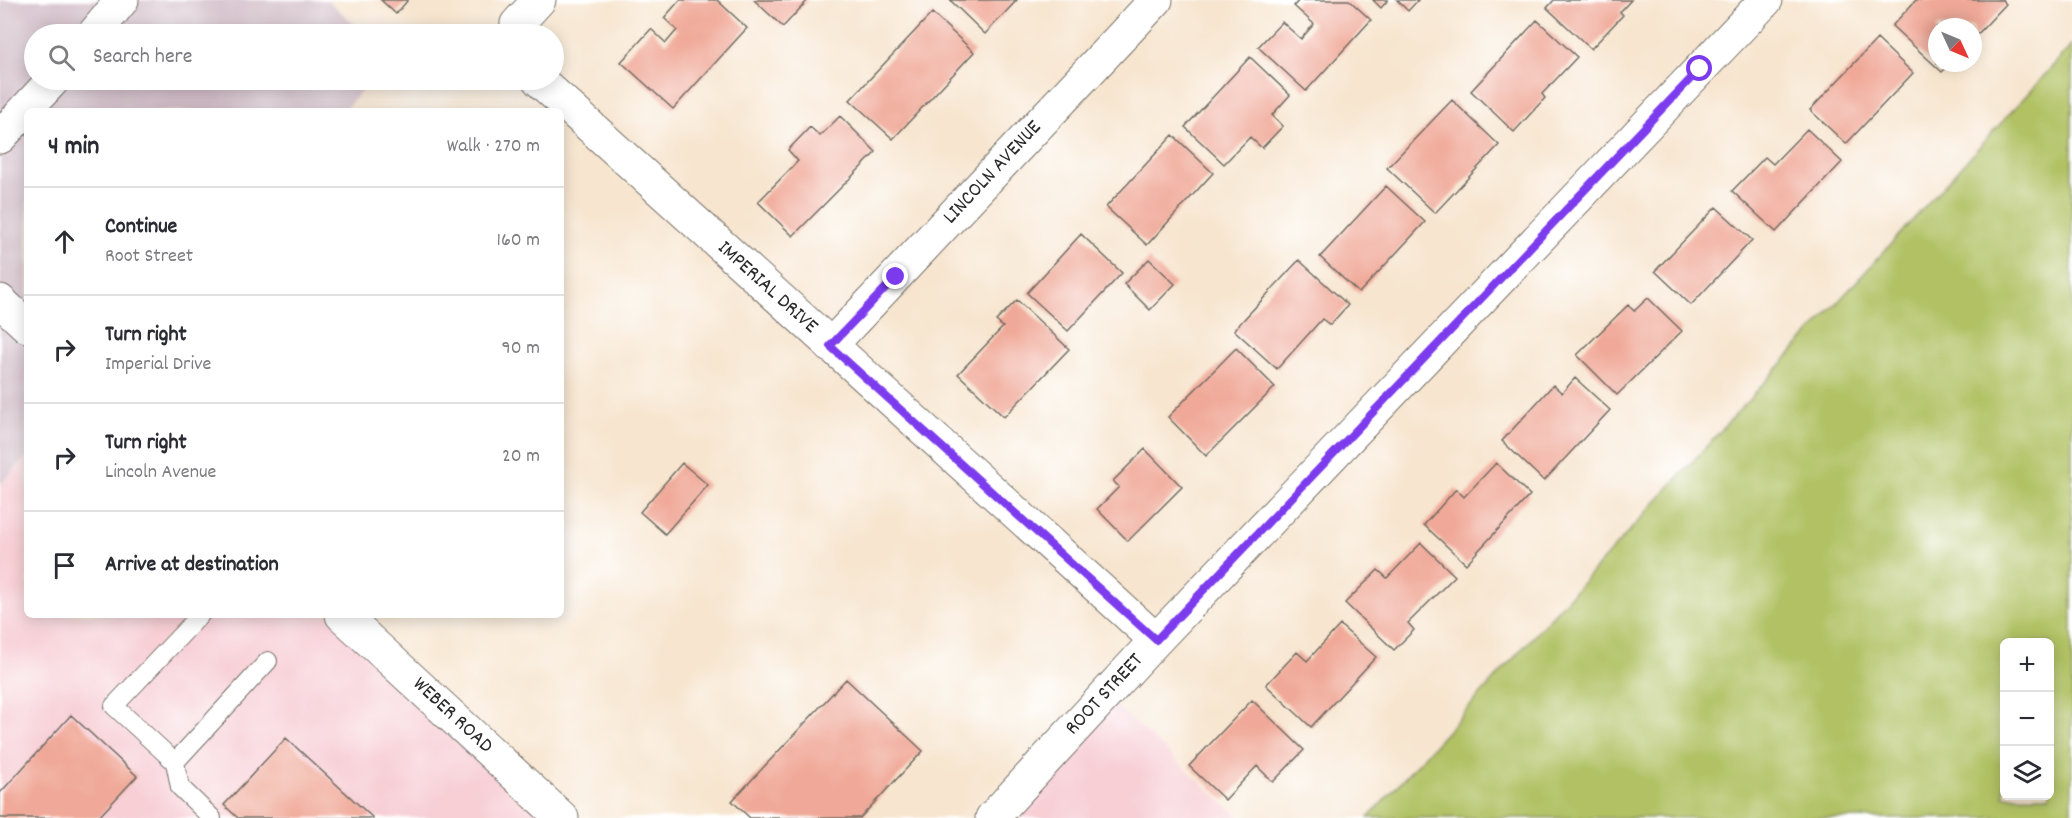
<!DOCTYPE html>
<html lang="en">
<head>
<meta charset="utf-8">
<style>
  :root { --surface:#fff; --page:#f2f2f3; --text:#2b2b33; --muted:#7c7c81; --line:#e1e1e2 }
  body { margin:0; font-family:Dekko,sans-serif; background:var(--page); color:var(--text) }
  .controls { position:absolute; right:18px; bottom:18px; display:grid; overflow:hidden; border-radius:9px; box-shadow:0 3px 15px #0003 }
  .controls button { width:54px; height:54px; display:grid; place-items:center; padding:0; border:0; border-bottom:2px solid var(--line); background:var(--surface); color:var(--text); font:30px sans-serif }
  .compass { position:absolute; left:1928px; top:18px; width:54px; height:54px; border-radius:50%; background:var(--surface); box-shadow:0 3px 15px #0003; rotate:134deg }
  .stop { position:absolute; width:18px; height:18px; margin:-14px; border:4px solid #7c3aed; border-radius:50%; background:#fff }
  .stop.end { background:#7c3aed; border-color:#fff; box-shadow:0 2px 6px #0008 }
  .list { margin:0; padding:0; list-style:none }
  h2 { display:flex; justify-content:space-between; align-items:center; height:78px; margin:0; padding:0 24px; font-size:26px }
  h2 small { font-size:20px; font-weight:400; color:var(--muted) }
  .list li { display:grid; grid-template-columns:39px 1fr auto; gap:18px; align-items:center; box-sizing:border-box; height:108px; padding:0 24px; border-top:2px solid var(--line) }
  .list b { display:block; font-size:22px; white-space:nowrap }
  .list p { margin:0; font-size:20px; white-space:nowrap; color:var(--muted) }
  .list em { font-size:20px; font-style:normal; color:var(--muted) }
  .icon { flex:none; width:33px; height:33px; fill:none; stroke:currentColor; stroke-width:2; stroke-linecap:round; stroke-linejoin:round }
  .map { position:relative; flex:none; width:2072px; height:818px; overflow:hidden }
  .search { position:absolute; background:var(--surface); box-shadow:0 3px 15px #0003; left:24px; top:24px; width:540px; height:66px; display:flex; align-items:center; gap:15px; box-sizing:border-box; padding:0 21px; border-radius:33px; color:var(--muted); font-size:22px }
  .panel { position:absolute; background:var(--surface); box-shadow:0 3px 15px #0003; left:24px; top:108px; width:540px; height:510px; border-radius:9px }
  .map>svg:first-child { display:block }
  .built { fill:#f7cfd5 }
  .industrial { fill:#d2bdc8 }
  .green { fill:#b1c164; stroke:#6e7648; stroke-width:1.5; fill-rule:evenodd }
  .building { fill:#f0a998 }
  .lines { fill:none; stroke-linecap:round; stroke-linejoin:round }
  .lane-casing { stroke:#726c64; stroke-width:20 }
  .street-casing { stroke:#726c64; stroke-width:35 }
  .secondary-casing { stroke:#726c64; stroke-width:35 }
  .lane { stroke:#fff; stroke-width:18 }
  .street { stroke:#fff; stroke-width:33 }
  .secondary { stroke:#fff; stroke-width:33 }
  .route { stroke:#7c3aed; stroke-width:8 }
  .labels { text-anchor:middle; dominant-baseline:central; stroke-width:4.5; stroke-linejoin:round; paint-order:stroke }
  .street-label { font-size:21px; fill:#2b2b2b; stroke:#fff }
</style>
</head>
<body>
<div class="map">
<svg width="2072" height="818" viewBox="0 0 2072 818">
  <rect width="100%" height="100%" fill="#fff"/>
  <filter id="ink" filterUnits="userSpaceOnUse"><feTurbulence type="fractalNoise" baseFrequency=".0167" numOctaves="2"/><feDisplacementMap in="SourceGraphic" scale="12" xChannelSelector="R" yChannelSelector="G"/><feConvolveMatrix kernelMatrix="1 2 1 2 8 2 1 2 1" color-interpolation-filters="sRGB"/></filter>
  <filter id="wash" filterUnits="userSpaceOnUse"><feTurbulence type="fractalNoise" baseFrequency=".008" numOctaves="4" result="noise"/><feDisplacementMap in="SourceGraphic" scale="24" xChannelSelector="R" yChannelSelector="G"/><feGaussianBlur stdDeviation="1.35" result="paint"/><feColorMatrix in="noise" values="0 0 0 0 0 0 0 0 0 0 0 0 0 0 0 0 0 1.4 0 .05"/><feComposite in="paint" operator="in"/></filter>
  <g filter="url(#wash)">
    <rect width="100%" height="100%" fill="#f7e5cf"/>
    <path class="built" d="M 27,456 L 27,615 L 332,615 L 554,818 L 0,818 L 0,485 Z
      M 1113,703 L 1240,818 L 1007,818 Z"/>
    <path class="industrial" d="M 0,0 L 328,0 L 365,34 L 34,34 L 34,80 L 372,80 L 343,111 L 27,111 L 27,456 L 0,485 Z"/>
    <path class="green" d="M 2072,45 L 2072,815 L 2065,818 L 1368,818 ZM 2004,642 L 2050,642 L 2050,796 L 2004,796 Z"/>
    <g id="blocks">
      <path class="building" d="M 381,0 L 408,0 L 396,14 Z
        M 680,0 L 717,0 L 747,28 L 673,109 L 621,62 L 651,29 L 666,43 L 677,30 L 664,18 Z
        M 754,0 L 808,0 L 783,27 Z
        M 950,0 L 1017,0 L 985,34 Z
        M 1299,0 L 1349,0 L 1371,20 L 1306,91 L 1258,47 L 1282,22 L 1301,39 L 1314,24 L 1294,6 Z
        M 1373,0 L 1388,0 L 1381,8 Z
        M 1397,0 L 1418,0 L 1408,11 Z
        M 1554,0 L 1631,0 L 1620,12 L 1623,15 L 1591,49 L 1547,8 Z
        M 1916,0 L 2002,0 L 2006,4 L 1973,39 L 1973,27 L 1937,27 L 1937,63 L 1951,63 L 1942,72 L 1892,26 Z
        M 932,13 L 974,52 L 893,139 L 850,100 Z
        M 1537,20 L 1577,57 L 1542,94 L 1545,98 L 1514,132 L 1471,91 Z
        M 1877,39 L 1913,73 L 1846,144 L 1810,110 Z
        M 1250,57 L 1290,95 L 1272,115 L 1283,126 L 1262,148 L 1250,137 L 1224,164 L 1185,127 Z
        M 1452,100 L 1499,145 L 1435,213 L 1387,168 Z
        M 840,116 L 876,152 L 793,236 L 758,202 L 798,161 L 788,150 L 810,127 L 820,136 Z
        M 1807,129 L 1842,162 L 1776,232 L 1732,191 L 1765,157 L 1773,164 Z
        M 1173,135 L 1213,173 L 1147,245 L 1106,207 Z
        M 1386,186 L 1425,222 L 1359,293 L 1320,257 Z
        M 1716,207 L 1752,240 L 1691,305 L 1655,271 Z
        M 1081,234 L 1122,273 L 1068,331 L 1027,293 Z
        M 1149,259 L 1175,284 L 1150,310 L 1124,284 Z
        M 1299,260 L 1348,305 L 1330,325 L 1322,319 L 1277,369 L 1234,330 Z
        M 1648,298 L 1682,331 L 1617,395 L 1577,355 L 1628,305 L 1634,311 Z
        M 1017,300 L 1069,349 L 1004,417 L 958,374 L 1003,327 L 996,321 Z
        M 1236,348 L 1275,387 L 1206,456 L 1168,417 Z
        M 1575,378 L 1610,410 L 1544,481 L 1502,441 L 1553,385 L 1562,393 Z
        M 1145,449 L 1182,487 L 1128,541 L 1097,509 L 1119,487 L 1113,481 Z
        M 682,463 L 708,485 L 665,534 L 640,512 Z
        M 1496,463 L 1530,495 L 1466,564 L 1424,525 L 1456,489 L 1464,497 Z
        M 1421,543 L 1455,576 L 1408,623 L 1414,630 L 1394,650 L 1345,603 L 1378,570 L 1387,578 Z
        M 1340,625 L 1376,657 L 1311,727 L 1266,685 L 1297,652 L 1307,661 Z
        M 846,679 L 923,751 L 860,818 L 750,818 L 732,801 Z
        M 1252,700 L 1304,750 L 1273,782 L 1257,766 L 1225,800 L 1189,766 Z
        M 71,715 L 137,776 L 98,818 L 0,818 L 0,793 Z
        M 286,738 L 373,818 L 238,818 L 224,805 Z"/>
    </g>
  </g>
  <g filter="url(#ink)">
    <use href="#blocks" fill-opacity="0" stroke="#726c64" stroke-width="1.5"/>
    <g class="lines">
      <defs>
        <path id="lane" d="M 200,615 L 114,706 L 175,762 L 180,787 L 212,818
          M 175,762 L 268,661"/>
        <path id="street" d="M 94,34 L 122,0
          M 520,34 L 517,24 L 539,0
          M 539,80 L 1156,640
          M 0,137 L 53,80
          M 830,346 L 1156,0
          M 992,818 L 1156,640 L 1766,0"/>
        <path id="secondary" d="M 0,301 L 27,326
          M 342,615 L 562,818"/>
      </defs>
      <use href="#lane" class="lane-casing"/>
      <use href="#street" class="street-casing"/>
      <use href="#secondary" class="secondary-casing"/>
      <use href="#lane" class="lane"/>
      <use href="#street" class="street"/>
      <use href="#secondary" class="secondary"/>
    </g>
  </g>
  <g class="lines" filter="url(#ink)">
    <path class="route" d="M 896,277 L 830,346 L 1156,640 L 1700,69"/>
  </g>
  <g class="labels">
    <g class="street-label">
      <text transform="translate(993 173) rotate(-47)">LINCOLN AVENUE</text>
      <text transform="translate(767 288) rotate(42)">IMPERIAL DRIVE</text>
      <text transform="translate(1105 695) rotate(-47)">ROOT STREET</text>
      <text transform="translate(452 716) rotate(43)">WEBER ROAD</text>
    </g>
  </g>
</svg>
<div class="controls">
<button>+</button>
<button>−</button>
<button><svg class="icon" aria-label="layers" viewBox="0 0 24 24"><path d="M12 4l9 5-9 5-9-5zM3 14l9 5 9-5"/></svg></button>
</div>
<svg class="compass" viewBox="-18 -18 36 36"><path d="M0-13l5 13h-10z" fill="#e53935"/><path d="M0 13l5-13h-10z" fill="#7c7c81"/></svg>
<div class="stop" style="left:1700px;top:69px"></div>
<div class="stop end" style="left:896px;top:277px"></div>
<div class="search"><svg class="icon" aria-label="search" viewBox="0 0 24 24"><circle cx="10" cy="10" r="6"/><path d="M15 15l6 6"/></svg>Search here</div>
<section class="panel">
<h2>4 min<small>Walk · 270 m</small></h2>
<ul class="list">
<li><svg class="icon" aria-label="ahead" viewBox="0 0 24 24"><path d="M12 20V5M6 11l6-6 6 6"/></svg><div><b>Continue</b><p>Root Street</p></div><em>160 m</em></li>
<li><svg class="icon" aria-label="right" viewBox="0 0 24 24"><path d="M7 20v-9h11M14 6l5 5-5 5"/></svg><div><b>Turn right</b><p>Imperial Drive</p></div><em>90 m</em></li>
<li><svg class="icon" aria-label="right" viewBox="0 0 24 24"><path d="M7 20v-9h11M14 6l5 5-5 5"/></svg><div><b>Turn right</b><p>Lincoln Avenue</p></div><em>20 m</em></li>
<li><svg class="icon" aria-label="arrive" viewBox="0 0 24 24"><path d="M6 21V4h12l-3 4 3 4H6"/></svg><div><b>Arrive at destination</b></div></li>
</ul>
</section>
</div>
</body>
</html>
